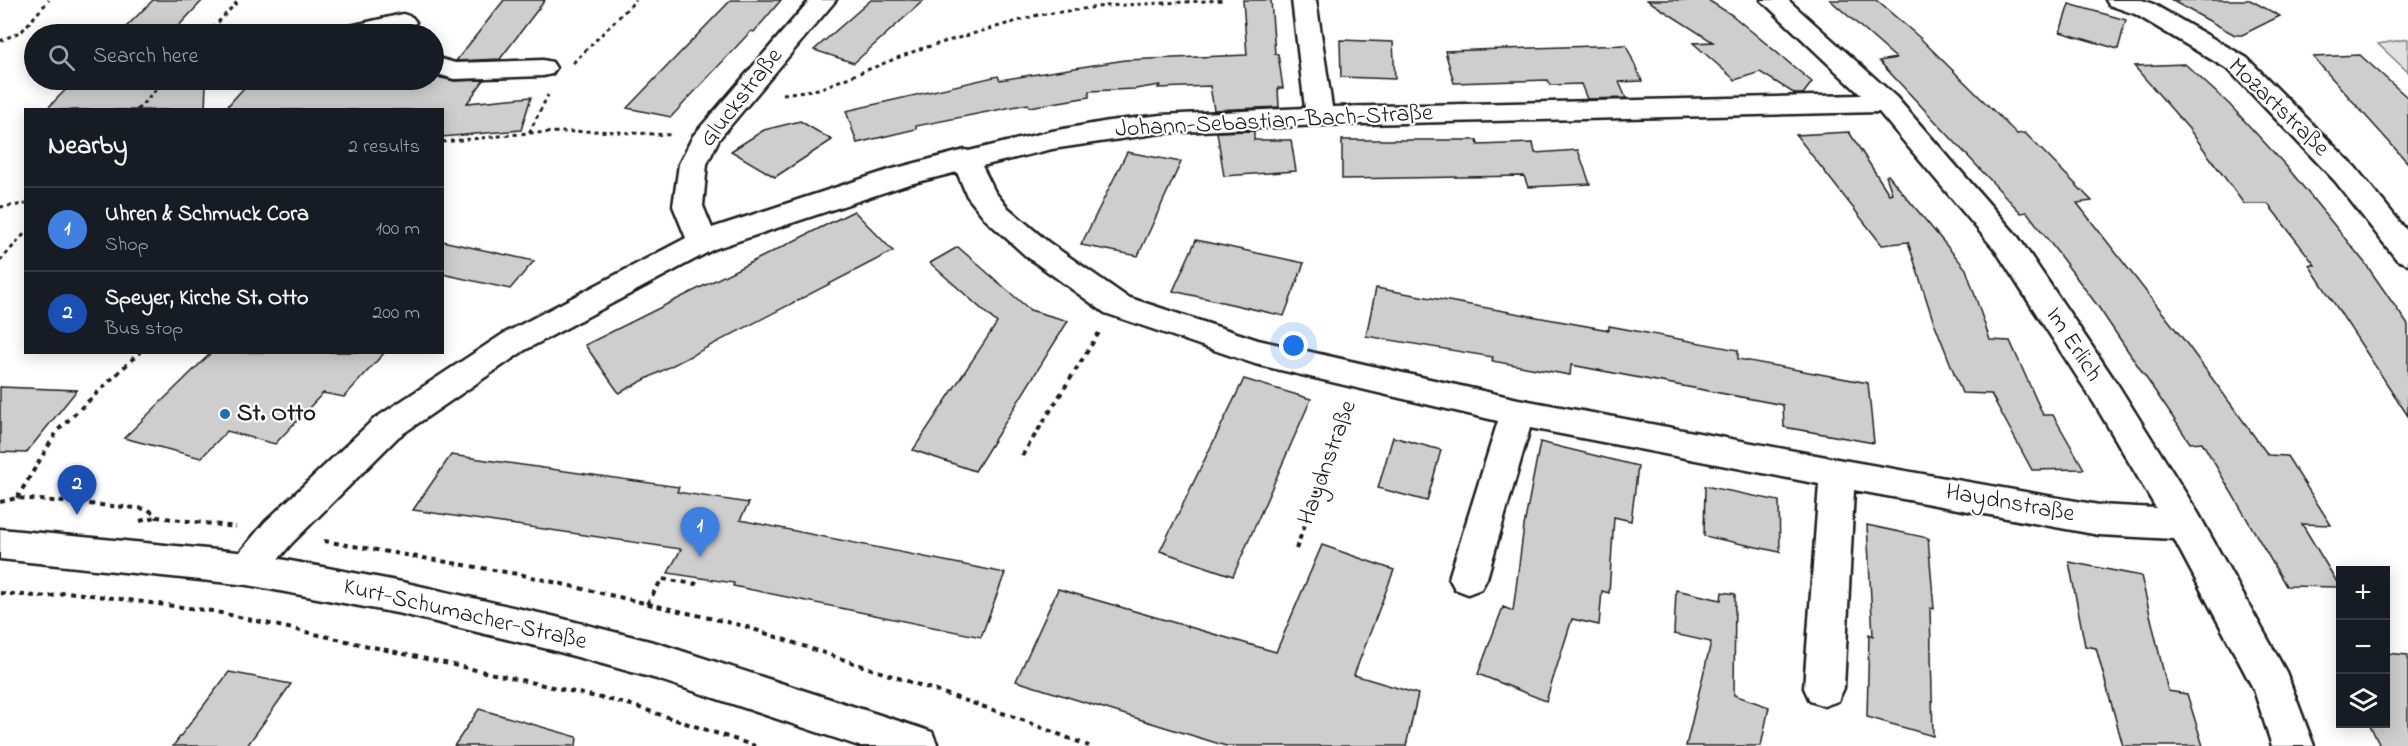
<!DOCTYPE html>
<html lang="en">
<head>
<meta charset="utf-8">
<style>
  :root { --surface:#171b24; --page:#242831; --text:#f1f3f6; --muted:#9ea1a6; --line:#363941; --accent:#1f6fb2 }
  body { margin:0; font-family:"Indie Flower",sans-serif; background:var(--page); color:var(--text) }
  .controls { position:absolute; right:18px; bottom:18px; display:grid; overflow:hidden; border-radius:0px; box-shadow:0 3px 15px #0003 }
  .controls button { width:54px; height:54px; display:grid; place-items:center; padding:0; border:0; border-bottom:2px solid var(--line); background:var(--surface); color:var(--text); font:30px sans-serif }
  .you { position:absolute; left:1294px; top:346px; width:21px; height:21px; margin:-15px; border:4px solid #fff; border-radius:50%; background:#1a73e8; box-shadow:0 0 0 9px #1a73e833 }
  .badge { display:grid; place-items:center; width:39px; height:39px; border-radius:50%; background:var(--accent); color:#fff; font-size:20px; font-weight:700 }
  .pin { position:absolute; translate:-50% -50px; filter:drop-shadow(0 2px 3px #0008) }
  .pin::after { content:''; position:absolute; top:32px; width:21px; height:18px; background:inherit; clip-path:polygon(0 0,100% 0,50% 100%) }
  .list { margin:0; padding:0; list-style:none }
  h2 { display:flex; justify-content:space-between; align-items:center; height:78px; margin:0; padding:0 24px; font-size:26px }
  h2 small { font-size:20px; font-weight:400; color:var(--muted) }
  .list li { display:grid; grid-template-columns:39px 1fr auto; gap:18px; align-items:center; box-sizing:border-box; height:84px; padding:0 24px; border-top:2px solid var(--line) }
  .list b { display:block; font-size:22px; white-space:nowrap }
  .list p { margin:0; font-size:20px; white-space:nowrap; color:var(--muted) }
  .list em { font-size:20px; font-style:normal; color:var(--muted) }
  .icon { flex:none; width:33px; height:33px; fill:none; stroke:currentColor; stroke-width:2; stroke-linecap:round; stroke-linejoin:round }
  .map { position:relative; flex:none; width:2408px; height:746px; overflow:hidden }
  .search { position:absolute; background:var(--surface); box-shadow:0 3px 15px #0003; left:24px; top:24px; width:420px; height:66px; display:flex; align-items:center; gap:15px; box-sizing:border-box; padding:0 21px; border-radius:33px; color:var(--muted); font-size:22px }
  .panel { position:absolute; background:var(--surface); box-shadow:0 3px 15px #0003; left:24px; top:108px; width:420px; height:246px; border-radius:0px }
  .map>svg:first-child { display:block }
  .green { fill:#e2e2e2; stroke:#7f7f7f; stroke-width:1.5 }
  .building { fill:#cecece; stroke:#1c1c1c; stroke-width:1.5 }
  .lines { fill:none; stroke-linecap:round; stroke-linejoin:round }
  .minor-casing { stroke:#1c1c1c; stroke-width:5 }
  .major-casing { stroke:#1c1c1c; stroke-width:5 }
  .path-far1 { stroke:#1c1c1c; stroke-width:3; stroke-dasharray:4 4; stroke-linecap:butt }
  .path { stroke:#1c1c1c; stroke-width:4; stroke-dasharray:5 5; stroke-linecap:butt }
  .minor { fill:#fff; fill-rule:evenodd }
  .major { fill:#fff; fill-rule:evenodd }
  .poi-dot { fill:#1f6fb2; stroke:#fff; stroke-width:2 }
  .labels { text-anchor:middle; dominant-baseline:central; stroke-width:4.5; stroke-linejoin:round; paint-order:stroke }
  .street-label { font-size:24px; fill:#1c1c1c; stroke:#fff }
  .poi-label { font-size:24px; font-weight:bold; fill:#1c1c1c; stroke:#fff; text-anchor:start }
</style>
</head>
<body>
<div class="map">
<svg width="2408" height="746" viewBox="0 0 2408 746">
  <rect width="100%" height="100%" fill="#fff"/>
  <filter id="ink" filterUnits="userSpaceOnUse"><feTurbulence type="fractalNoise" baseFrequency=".0167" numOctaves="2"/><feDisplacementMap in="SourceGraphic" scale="12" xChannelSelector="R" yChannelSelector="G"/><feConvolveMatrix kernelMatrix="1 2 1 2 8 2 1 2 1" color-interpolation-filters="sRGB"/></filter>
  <g filter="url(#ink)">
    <path class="green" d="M 2408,39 L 2408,72 L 2378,44 Z"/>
    <path class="building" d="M 153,0 L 203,0 L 171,34 L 119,34 Z
      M 504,0 L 545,0 L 500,59 L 456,61 Z
      M 731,0 L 781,0 L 754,32 L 751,31 L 671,117 L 627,108 Z
      M 871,0 L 924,0 L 854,63 L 814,50 Z
      M 1243,0 L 1271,0 L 1275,54 L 1278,54 L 1283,88 L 1278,88 L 1279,107 L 1214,110 L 1210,86 L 1158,88 L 1160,85 L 1135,89 L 1089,91 L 1089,97 L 1029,107 L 1028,104 L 916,126 L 916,129 L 857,143 L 846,111 L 998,76 L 1000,80 L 1125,60 L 1247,55 Z
      M 1647,0 L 1708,0 L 1732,15 L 1812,82 L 1803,94 L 1795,94 L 1760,72 L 1735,80 L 1693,43 L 1713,42 Z
      M 1830,0 L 1876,0 L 1919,37 L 2017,134 L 2025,133 L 2092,201 L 2077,203 L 2187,344 L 2268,455 L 2287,456 L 2331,525 L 2302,524 L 2340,587 L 2286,586 L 2202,442 L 2190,443 L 2097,305 L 2027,212 L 2021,213 L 1879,61 L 1896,58 Z
      M 2171,0 L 2250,0 L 2280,16 L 2242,35 L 2235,35 Z
      M 2069,4 L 2126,20 L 2118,49 L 2060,32 Z
      M 1340,40 L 1393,42 L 1395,79 L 1341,77 Z
      M 1626,45 L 1642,81 L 1619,82 L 1626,98 L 1587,99 L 1581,84 L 1550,85 L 1548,80 L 1454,83 L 1445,51 Z
      M 2360,55 L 2408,98 L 2408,163 L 2313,57 Z
      M 2185,64 L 2229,104 L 2287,167 L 2365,263 L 2408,325 L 2408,416 L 2309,265 L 2315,265 L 2268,204 L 2244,204 L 2189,129 L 2134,66 Z
      M 442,78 L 454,81 L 484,80 L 467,103 L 531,97 L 521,130 L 442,137 L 442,110 L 224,110 L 251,80 Z
      M 75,80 L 206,83 L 205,110 L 46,110 Z
      M 800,121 L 832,140 L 775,177 L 731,151 L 764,130 Z
      M 1254,131 L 1254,140 L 1291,140 L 1296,171 L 1224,176 L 1217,132 Z
      M 1849,132 L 1889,194 L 1892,193 L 1886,176 L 1888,175 L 1966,269 L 1990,340 L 2010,341 L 2043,415 L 2053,415 L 2084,469 L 2032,470 L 1991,394 L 1962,393 L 1932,317 L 1908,242 L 1882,245 L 1796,135 Z
      M 1342,140 L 1477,140 L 1478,145 L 1533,143 L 1535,153 L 1578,150 L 1590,184 L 1528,187 L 1524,176 L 1342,179 Z
      M 1127,152 L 1181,162 L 1138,256 L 1081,245 Z
      M 854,211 L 893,251 L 619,393 L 585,345 Z
      M 1196,240 L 1304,263 L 1284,316 L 1173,291 Z
      M 442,241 L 534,261 L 510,289 L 442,274 Z
      M 958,247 L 1030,310 L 1068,321 L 975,471 L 913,450 L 997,323 L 930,263 Z
      M 1376,288 L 1609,330 L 1609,326 L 1738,350 L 1738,359 L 1868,383 L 1874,443 L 1784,427 L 1783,405 L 1571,365 L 1570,375 L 1492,361 L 1493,357 L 1366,336 Z
      M 212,352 L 385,352 L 344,397 L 323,393 L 275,444 L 227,431 L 201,458 L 124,438 Z
      M 1244,379 L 1311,399 L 1233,576 L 1160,551 Z
      M 0,387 L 77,390 L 26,453 L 0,452 Z
      M 1393,437 L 1441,450 L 1427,501 L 1378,488 Z
      M 1540,442 L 1638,466 L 1631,521 L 1614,517 L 1609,593 L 1602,591 L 1599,625 L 1572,619 L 1546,701 L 1478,674 L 1503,607 L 1513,611 L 1524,526 Z
      M 451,455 L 679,487 L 677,492 L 749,503 L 740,520 L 1005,573 L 981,637 L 733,586 L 734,583 L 668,573 L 681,549 L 413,510 Z
      M 1705,486 L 1779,501 L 1780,552 L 1704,536 Z
      M 1867,525 L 1928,538 L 1934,609 L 1930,608 L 1933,736 L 1867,717 L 1869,634 L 1873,636 Z
      M 1322,545 L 1394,570 L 1354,675 L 1418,694 L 1406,746 L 1226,746 L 1016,681 L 1058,589 L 1276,652 Z
      M 2069,562 L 2141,576 L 2168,691 L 2187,694 L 2203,746 L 2123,746 L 2096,648 L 2085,646 Z
      M 1676,590 L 1721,600 L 1722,592 L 1735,594 L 1734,695 L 1769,707 L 1761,746 L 1686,746 L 1711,642 L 1674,634 Z
      M 2385,653 L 2408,655 L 2408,746 L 2380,746 L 2369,723 L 2385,723 Z
      M 229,672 L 291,684 L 247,746 L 173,746 Z
      M 479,709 L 577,737 L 576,746 L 454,746 Z"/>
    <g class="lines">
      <defs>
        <path id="minor" d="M 810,0 L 836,0 L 719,139 L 707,164 L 703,206 L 712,228 L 889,170 L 965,150 L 969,151 L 1052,131 L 1109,121 L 1161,115 L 1305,108 L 1292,0 L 1316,0 L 1332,107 L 1861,95 L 1761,0 L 1788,0 L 1896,97 L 2018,237 L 2118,385 L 2198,513 L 2286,672 L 2314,746 L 2272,746 L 2254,690 L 2174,539 L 2099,535 L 1854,490 L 1844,688 L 1838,701 L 1824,706 L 1810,701 L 1804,688 L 1819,484 L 1530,428 L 1487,578 L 1481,589 L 1468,594 L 1455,589 L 1449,578 L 1498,421 L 1255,364 L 1105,313 L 1026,256 L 987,221 L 967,196 L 957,172 L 906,185 L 714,249 L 525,350 L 398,437 L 291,544 L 261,580 L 248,585 L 235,580 L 229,569 L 235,558 L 265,522 L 374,419 L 503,334 L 686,238 L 673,206 L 679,164 L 693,136 ZM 1879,112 L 1996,251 L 2094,403 L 2156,508 L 2099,505 L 1837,459 L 1518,399 L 1258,340 L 1127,297 L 1048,242 L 1007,207 L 995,192 L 982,166 L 1052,149 L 1161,133 L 1320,125 Z
          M 2106,0 L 2142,0 L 2153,4 L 2247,58 L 2355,167 L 2408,232 L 2408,264 L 2397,260 L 2335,181 L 2229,70 L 2135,14 L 2109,5 Z
          M 403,14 L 412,17 L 416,22 L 412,27 L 380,34 L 333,34 L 337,29 Z
          M 434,57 L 455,63 L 543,60 L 552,62 L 556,68 L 552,74 L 543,76 L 454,79 L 434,73 Z"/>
        <path id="major" d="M 0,529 L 248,553 L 402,582 L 552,616 L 657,643 L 917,727 L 932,732 L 938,746 L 859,746 L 657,679 L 552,650 L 402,614 L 248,585 L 0,559 Z"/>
      </defs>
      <use href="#minor" class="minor-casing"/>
      <use href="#major" class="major-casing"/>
      <path class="path-far1" d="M 207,34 L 239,0
        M 0,41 L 22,31 L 49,0
        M 573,63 L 636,0
        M 783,94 L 819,89 L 920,49 L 1038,15 L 1105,6 L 1225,0
        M 137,110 L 165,80
        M 529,133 L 548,95
        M 442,142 L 529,133 L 598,131 L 672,135
        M 0,207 L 26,204
        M 0,261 L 26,232"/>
      <path class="path" d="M 1022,456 L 1100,331
        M 17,498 L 58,430 L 140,352
        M 0,502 L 17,498 L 148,509 L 157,517 L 236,527
        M 140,521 L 156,517
        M 324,541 L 523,575 L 744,626 L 1017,718 L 1089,746
        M 1296,549 L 1349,405
        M 0,593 L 48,597 L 67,592 L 212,611 L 628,704 L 755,746
        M 647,604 L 662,579 L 695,584 L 698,577"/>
      <use href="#minor" class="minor"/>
      <use href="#major" class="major"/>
    </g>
  </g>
  <circle class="poi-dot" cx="225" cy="414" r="6"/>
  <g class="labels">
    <g class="street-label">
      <text transform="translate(742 98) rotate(-52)">Gluckstraße</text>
      <text transform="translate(2278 108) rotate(44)">Mozartstraße</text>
      <text transform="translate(1274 122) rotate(-3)">Johann-Sebastian-Bach-Straße</text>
      <text transform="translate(2073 345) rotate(57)">Im Erlich</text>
      <text transform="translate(1328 463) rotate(-70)">Haydnstraße</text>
      <text transform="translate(2010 504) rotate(10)">Haydnstraße</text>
      <text transform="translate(465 615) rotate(13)">Kurt-Schumacher-Straße</text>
    </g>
    <g class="poi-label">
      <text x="237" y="414">St. Otto</text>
    </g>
  </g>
</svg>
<div class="controls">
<button>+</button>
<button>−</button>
<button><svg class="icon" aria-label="layers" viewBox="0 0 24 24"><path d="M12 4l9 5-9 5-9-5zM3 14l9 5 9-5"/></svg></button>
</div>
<div class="you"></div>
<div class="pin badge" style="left:700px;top:557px;background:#3f7fe0">1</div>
<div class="pin badge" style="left:77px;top:515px;background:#1a4fb4">2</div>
<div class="search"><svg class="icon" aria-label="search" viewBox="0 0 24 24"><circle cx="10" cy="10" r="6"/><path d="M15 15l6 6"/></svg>Search here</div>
<section class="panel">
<h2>Nearby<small>2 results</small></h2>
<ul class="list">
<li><span class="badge" style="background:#3f7fe0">1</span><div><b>Uhren &amp; Schmuck Cora</b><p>Shop</p></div><em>100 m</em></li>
<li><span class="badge" style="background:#1a4fb4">2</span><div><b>Speyer, Kirche St. Otto</b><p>Bus stop</p></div><em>200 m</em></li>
</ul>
</section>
</div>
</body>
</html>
